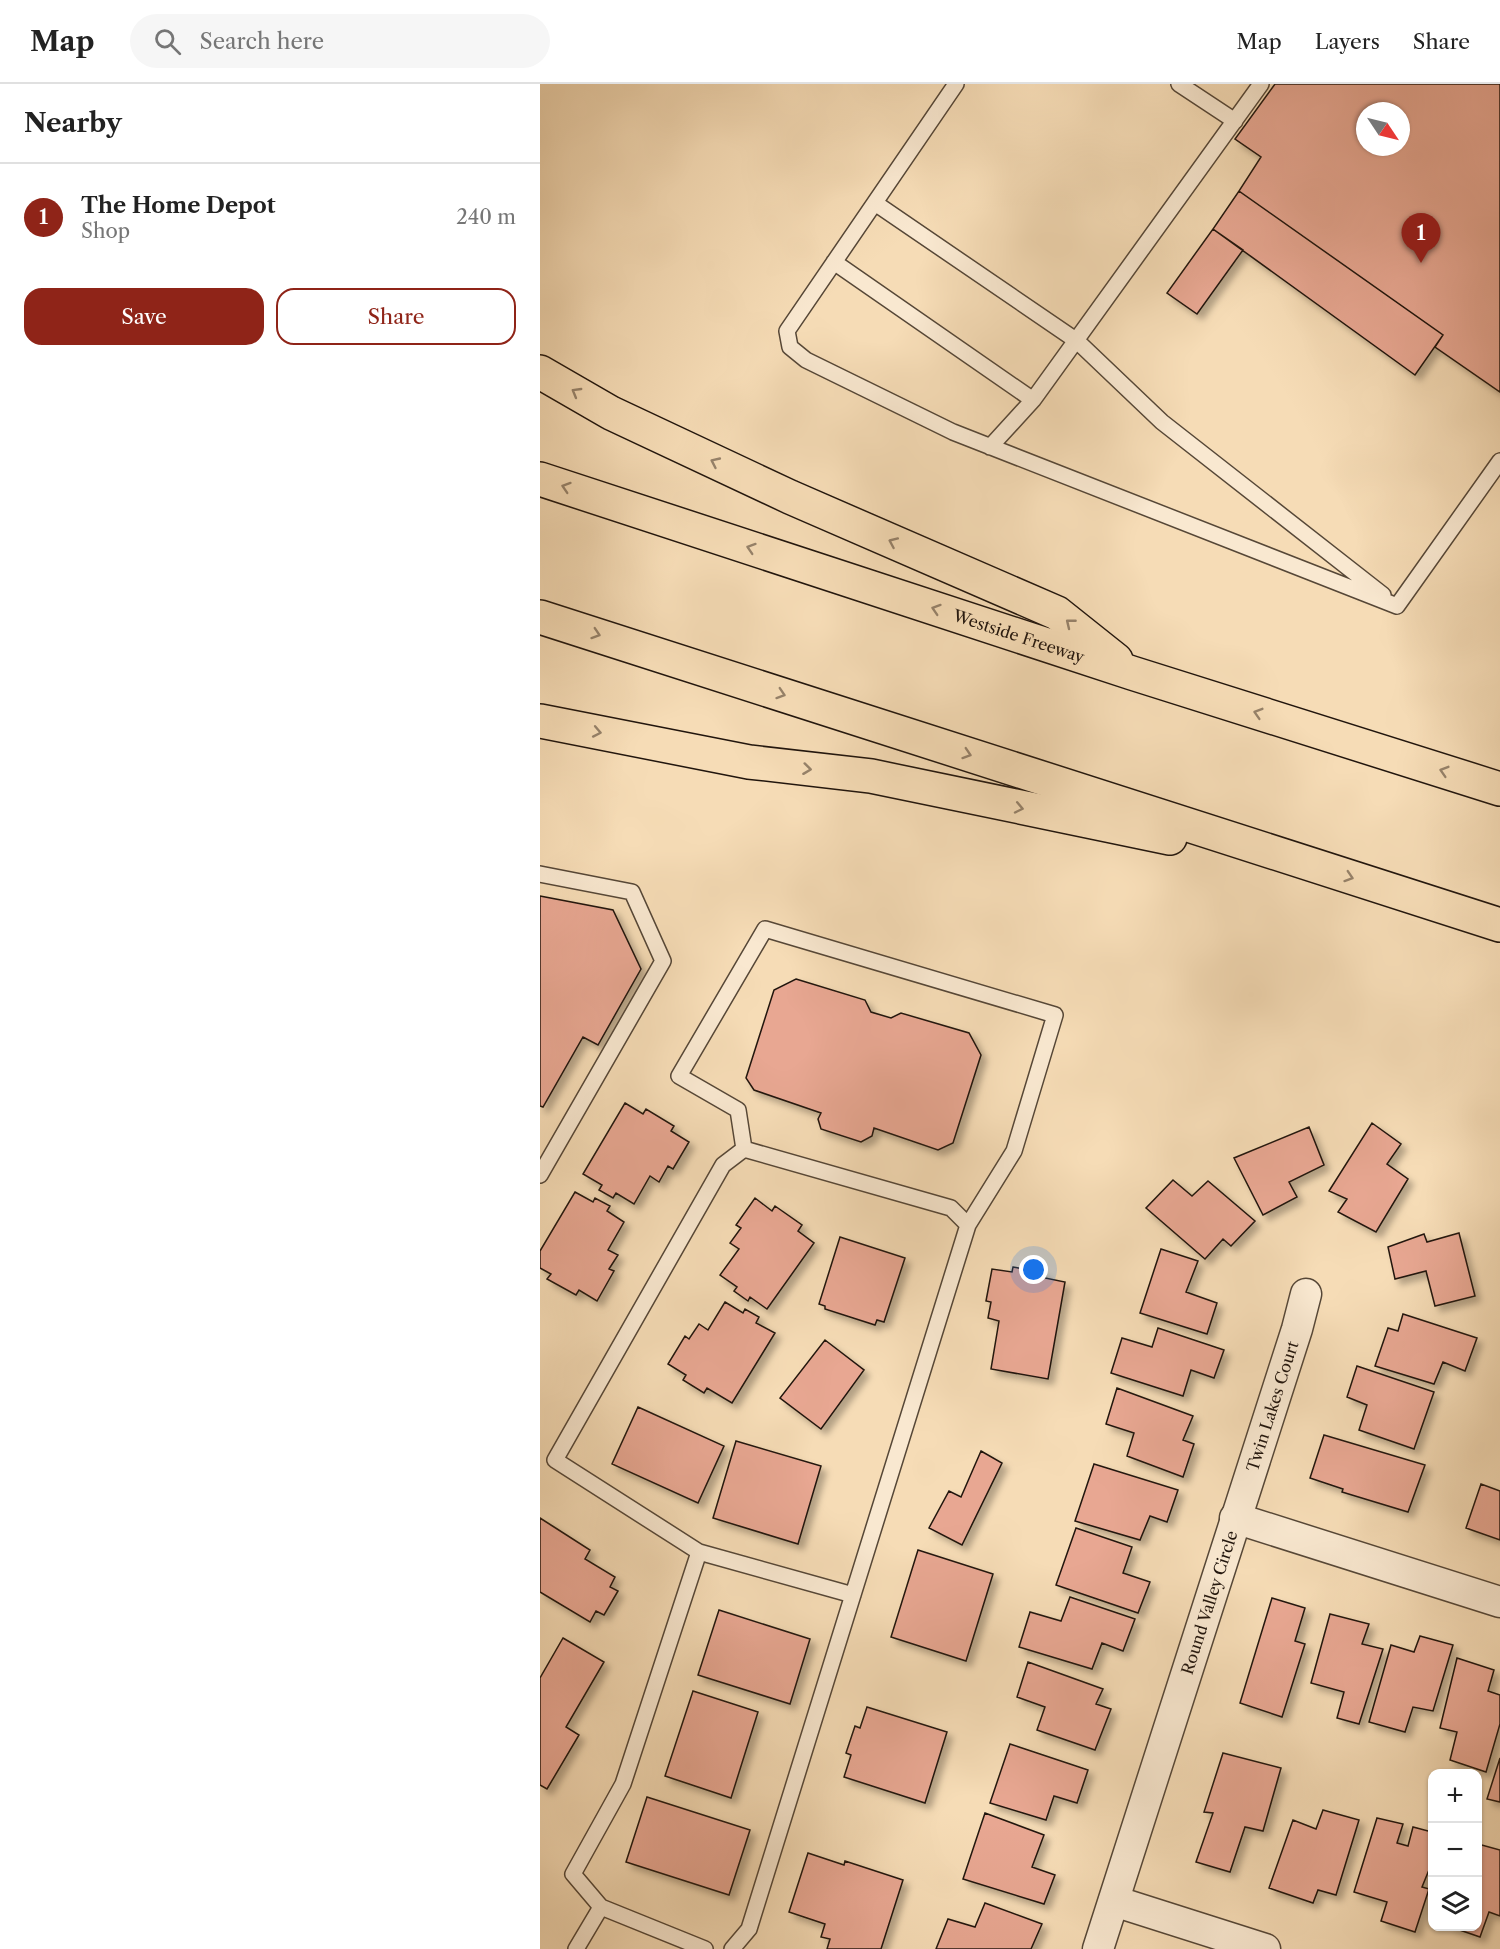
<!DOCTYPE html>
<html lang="en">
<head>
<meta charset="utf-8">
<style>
  :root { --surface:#fff; --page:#f6f6f6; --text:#222; --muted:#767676; --line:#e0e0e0; --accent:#8f2418 }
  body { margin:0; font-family:"Libre Caslon Text",serif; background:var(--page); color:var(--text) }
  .controls { position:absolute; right:18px; bottom:18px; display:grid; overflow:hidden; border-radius:12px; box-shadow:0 2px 4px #0004 }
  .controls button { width:54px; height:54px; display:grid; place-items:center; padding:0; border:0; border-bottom:2px solid var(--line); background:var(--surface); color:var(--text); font:30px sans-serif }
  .compass { position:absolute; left:816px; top:18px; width:54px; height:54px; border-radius:50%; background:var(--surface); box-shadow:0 2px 4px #0004; rotate:125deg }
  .you { position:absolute; left:494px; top:1186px; width:21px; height:21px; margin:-15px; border:4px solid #fff; border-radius:50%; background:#1a73e8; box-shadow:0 0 0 9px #1a73e833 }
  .badge { display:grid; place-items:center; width:39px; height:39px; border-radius:50%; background:var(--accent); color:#fff; font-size:20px; font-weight:700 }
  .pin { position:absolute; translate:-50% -50px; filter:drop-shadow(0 2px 3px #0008) }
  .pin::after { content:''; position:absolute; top:32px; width:21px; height:18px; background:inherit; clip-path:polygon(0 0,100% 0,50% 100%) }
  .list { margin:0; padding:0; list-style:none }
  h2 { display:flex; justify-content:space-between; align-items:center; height:78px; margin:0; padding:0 24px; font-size:26px }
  h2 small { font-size:20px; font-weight:400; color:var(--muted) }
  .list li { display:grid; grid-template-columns:39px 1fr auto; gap:18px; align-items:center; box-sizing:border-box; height:108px; padding:0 24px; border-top:2px solid var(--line) }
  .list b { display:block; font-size:22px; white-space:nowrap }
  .list p { margin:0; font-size:20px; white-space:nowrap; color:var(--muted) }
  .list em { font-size:20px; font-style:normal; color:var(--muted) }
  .actions { display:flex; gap:12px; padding:18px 24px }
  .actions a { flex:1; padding:14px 0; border:2px solid var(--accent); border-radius:18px; text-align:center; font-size:21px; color:var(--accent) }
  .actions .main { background:var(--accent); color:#fff }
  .icon { flex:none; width:33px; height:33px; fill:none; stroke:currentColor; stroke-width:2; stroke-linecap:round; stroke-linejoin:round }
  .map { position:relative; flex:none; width:960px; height:1865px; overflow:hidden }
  header { display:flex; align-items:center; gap:36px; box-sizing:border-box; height:84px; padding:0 30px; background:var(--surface); border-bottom:2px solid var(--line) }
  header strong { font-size:28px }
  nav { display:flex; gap:33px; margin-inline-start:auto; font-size:21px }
  .search { width:420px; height:54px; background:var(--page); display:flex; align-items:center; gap:15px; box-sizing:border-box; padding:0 21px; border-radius:33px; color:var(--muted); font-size:22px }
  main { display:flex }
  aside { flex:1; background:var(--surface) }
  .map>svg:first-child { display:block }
  .building { fill:#e8a792; stroke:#21150d; stroke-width:1.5; fill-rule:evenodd; filter:url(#shadow) }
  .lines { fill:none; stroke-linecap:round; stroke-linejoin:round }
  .service-casing { stroke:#564737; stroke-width:18 }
  .minor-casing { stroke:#564737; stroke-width:33 }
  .motorway-casing { stroke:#21150d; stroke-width:36 }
  .service { stroke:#f9e8d0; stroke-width:15 }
  .minor { stroke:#f9e8d0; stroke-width:30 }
  .motorway { stroke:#f6dcb6; stroke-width:33 }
  .oneway { stroke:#96826a }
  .labels { text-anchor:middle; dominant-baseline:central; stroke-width:5; stroke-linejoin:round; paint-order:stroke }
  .street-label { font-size:16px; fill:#21150d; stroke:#f9e8d0 }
</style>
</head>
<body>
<header>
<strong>Map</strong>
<div class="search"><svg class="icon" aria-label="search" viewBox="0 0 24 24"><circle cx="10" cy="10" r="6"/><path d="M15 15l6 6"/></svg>Search here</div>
<nav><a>Map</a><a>Layers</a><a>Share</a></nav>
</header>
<main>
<aside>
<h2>Nearby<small></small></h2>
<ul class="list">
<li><span class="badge">1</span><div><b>The Home Depot</b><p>Shop</p></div><em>240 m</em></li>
</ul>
<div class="actions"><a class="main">Save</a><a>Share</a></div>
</aside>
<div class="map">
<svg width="960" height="1865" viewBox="0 0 960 1865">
  <defs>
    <filter id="shadow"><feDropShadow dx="5.5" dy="5.5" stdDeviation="3" flood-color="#0004"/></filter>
  </defs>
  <rect width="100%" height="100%" fill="#f6dcb6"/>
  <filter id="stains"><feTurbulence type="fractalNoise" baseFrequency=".00333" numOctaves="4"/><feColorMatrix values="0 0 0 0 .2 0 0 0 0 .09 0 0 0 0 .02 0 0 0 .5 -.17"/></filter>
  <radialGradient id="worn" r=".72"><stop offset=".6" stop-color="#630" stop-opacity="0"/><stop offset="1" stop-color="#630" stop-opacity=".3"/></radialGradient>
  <path class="building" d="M 735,0 L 960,0 L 960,308 L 895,263 L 903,251 L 699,107 L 721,73 L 695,55 ZM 825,27 L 861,27 L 861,63 L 825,63 Z
    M 699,107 L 903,251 L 875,291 L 673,145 Z
    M 673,145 L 703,166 L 657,230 L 627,209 Z
    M 0,812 L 73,826 L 101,885 L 58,961 L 43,953 L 3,1023 L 0,1022 Z
    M 256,895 L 325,916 L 331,928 L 351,934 L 361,929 L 429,949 L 441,971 L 413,1059 L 398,1066 L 334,1044 L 332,1052 L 321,1058 L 281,1045 L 278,1035 L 281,1029 L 214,1006 L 206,994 L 234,906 Z
    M 85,1019 L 103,1030 L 106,1025 L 134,1042 L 131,1047 L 149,1058 L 133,1085 L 128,1082 L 119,1098 L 110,1092 L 94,1120 L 76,1109 L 73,1114 L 59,1106 L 62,1101 L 43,1090 Z
    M 832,1039 L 861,1060 L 847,1080 L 868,1095 L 836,1148 L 798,1128 L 807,1115 L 789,1107 Z
    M 769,1043 L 784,1081 L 749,1098 L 757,1113 L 723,1131 L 694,1074 Z
    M 633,1096 L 652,1112 L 668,1097 L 715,1137 L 691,1162 L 683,1155 L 665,1175 L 606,1124 Z
    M 35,1108 L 53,1118 L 55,1114 L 70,1122 L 67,1127 L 84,1138 L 68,1166 L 78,1171 L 69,1185 L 74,1187 L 57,1217 L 39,1206 L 36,1211 L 7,1195 L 11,1190 L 0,1184 L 0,1167 Z
    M 215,1114 L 232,1127 L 235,1122 L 262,1141 L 258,1147 L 274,1159 L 227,1225 L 210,1213 L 208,1217 L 194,1207 L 197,1203 L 180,1191 L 199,1165 L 190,1159 L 201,1144 L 196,1141 Z
    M 919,1149 L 935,1212 L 895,1222 L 886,1187 L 855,1195 L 848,1163 L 884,1150 L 887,1158 Z
    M 300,1153 L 365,1174 L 344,1238 L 337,1236 L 335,1241 L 285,1225 L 285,1222 L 279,1220 Z
    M 621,1165 L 658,1177 L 646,1208 L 677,1219 L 667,1250 L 600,1229 Z
    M 473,1183 L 506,1189 L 505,1194 L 525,1198 L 508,1295 L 451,1285 L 459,1237 L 448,1234 L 451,1218 L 446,1217 L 452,1185 L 472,1188 Z
    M 185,1218 L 203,1229 L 205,1225 L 219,1233 L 216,1239 L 235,1249 L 192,1319 L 167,1304 L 164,1309 L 143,1296 L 146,1291 L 128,1280 L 145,1252 L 149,1255 L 159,1240 L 168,1246 Z
    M 863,1230 L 937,1254 L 925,1287 L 903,1278 L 894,1300 L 835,1282 L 848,1244 L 858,1247 Z
    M 618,1244 L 684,1266 L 674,1294 L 651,1286 L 643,1312 L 571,1289 L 582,1254 L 612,1263 Z
    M 285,1256 L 324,1286 L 281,1345 L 240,1314 Z
    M 817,1282 L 894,1308 L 874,1365 L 819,1346 L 827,1321 L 807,1313 Z
    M 577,1304 L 653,1332 L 643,1356 L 654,1360 L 643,1393 L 587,1372 L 594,1349 L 566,1340 Z
    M 98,1323 L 184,1362 L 158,1419 L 72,1380 Z
    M 784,1351 L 885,1381 L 868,1428 L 802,1408 L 803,1405 L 770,1394 Z
    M 196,1357 L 281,1382 L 258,1460 L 173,1434 Z
    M 441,1367 L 462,1379 L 422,1461 L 389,1444 L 409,1407 L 421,1413 Z
    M 554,1380 L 638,1406 L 627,1438 L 610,1432 L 600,1456 L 535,1437 Z
    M 941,1400 L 960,1407 L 960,1456 L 926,1444 Z
    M 0,1434 L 50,1466 L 45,1475 L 75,1493 L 70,1503 L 78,1507 L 64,1531 L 56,1527 L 50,1538 L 0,1508 Z
    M 536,1444 L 592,1463 L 583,1489 L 610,1498 L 598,1529 L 516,1501 Z
    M 378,1466 L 453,1490 L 426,1577 L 351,1553 Z
    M 530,1513 L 595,1535 L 583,1567 L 562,1559 L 552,1585 L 479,1563 L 490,1528 L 521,1537 Z
    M 732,1514 L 765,1524 L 755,1557 L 765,1560 L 742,1633 L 700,1619 Z
    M 179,1526 L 270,1555 L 250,1620 L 158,1591 Z
    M 790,1530 L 829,1540 L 822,1560 L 843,1565 L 819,1640 L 797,1634 L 804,1608 L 771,1599 Z
    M 880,1552 L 913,1561 L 893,1627 L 873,1623 L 865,1648 L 829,1638 L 851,1561 L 874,1568 Z
    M 23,1554 L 64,1578 L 26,1643 L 39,1651 L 7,1705 L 0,1701 L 0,1594 Z
    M 917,1574 L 954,1586 L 948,1607 L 960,1611 L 960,1640 L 946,1688 L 910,1676 L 917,1648 L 900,1644 Z
    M 488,1578 L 563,1605 L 556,1620 L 571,1625 L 555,1666 L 497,1646 L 505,1623 L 477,1613 Z
    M 153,1607 L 218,1628 L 191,1714 L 125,1692 Z
    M 327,1623 L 407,1648 L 385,1719 L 304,1693 L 311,1671 L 306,1669 L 315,1642 L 320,1644 Z
    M 470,1660 L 548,1686 L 537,1719 L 514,1712 L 506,1736 L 450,1719 Z
    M 683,1669 L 741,1684 L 723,1747 L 705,1743 L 690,1788 L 656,1778 L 673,1729 L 664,1728 Z
    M 960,1674 L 960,1718 L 947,1715 Z
    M 107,1713 L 210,1746 L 189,1811 L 86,1778 Z
    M 783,1726 L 819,1736 L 796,1811 L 778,1806 L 773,1819 L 729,1804 L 753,1736 L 776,1745 Z
    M 445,1729 L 504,1751 L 492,1783 L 515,1791 L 504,1820 L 423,1795 Z
    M 837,1734 L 863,1740 L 857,1759 L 868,1762 L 873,1743 L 892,1748 L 892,1787 L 889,1786 L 882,1803 L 889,1805 L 875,1848 L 841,1837 L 847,1818 L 814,1808 Z
    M 938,1760 L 960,1766 L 960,1832 L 949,1828 L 940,1853 L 908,1842 L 938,1842 Z
    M 268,1769 L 304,1781 L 305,1777 L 363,1796 L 341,1865 L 287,1865 L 290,1855 L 281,1853 L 285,1840 L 249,1828 Z
    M 445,1819 L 502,1840 L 491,1865 L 396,1865 L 408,1835 L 435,1843 Z"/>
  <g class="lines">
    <defs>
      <path id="service" d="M 416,0 L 247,247 L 250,263 L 266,276 L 413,348 L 857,522 L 960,377
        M 639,0 L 695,37
        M 335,119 L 537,257 L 622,338 L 843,511
        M 294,178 L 493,316
        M 450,363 L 493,316 L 721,0
        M 0,790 L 92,808 L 123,877 L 0,1091
        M 204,1065 L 198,1026 L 139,992 L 225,845 L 515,931 L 474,1067 L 428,1141
        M 159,1468 L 313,1511
        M 36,1865 L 61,1823
        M 165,1865 L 61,1823 L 33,1790 L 83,1700 L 159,1468 L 15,1376 L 183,1081 L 204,1065 L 411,1124 L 428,1141 L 209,1845 L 192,1865"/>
      <g id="minor">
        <path d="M 695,1434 L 960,1518"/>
        <path d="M 574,1817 L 725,1865"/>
        <path id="s1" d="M 558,1865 L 757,1245 L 766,1210"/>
      </g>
      <g id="motorway">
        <path d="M 0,288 L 71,329 L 250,413 L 517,529 L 576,576"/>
        <path id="s2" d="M 0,395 L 592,589 L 960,705"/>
        <path d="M 0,533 L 960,841"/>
        <path d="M 0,637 L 209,678 L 331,692 L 630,754"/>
      </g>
    </defs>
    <use href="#service" class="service-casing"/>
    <use href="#minor" class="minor-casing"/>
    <use href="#motorway" class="motorway-casing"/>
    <use href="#service" class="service"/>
    <use href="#minor" class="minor"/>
    <use href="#motorway" class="motorway"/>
  </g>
  <defs><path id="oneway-chevron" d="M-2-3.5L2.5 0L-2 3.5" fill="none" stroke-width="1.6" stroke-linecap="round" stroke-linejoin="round" transform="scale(1.5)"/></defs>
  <g class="oneway">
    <use href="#oneway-chevron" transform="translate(36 308) rotate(-150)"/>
    <use href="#oneway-chevron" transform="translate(175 378) rotate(-155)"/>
    <use href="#oneway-chevron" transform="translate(26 403) rotate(-162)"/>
    <use href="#oneway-chevron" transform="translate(353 458) rotate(-156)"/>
    <use href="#oneway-chevron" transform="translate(211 464) rotate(-162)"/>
    <use href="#oneway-chevron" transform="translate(396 525) rotate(-162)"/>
    <use href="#oneway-chevron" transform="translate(530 539) rotate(-141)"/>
    <use href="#oneway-chevron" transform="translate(56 550) rotate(18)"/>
    <use href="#oneway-chevron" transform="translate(241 610) rotate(18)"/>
    <use href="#oneway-chevron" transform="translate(718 629) rotate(-163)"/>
    <use href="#oneway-chevron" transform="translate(57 648) rotate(11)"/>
    <use href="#oneway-chevron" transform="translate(427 670) rotate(18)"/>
    <use href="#oneway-chevron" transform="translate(267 685) rotate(7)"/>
    <use href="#oneway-chevron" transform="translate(904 687) rotate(-163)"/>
    <use href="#oneway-chevron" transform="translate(479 724) rotate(12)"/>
    <use href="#oneway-chevron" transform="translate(809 793) rotate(18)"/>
  </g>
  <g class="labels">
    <g class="street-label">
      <text stroke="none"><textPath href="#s2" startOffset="504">Westside Freeway</textPath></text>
      <text stroke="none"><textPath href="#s1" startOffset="570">Twin Lakes Court</textPath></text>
      <text stroke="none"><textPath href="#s1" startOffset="364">Round Valley Circle</textPath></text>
    </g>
  </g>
  <rect width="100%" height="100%" filter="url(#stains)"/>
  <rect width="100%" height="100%" fill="url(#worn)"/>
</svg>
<div class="controls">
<button>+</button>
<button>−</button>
<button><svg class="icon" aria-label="layers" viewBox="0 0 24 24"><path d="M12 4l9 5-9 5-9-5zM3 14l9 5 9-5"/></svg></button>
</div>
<svg class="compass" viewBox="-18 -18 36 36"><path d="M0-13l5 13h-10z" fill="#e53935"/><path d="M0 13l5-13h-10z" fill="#767676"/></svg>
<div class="you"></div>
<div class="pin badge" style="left:881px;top:179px">1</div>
</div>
</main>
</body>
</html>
